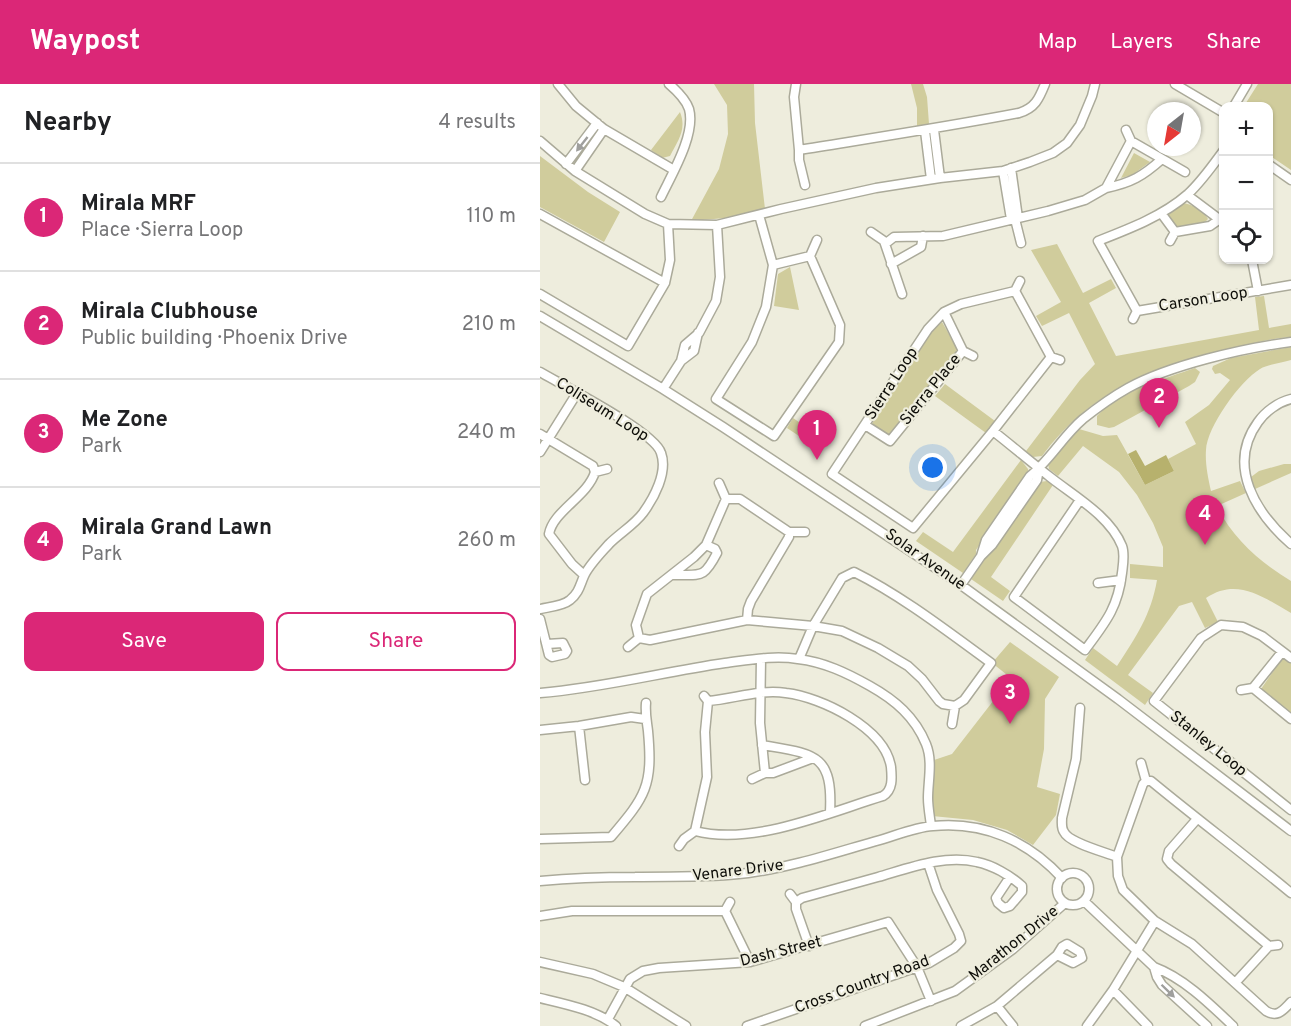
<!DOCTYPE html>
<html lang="en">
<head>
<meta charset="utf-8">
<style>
  :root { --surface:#fff; --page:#f2f2f2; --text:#202124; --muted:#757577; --line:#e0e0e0; --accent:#db2777 }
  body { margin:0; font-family:Overpass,sans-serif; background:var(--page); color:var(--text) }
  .controls { position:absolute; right:18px; top:18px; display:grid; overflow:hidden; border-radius:12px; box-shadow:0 2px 4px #0004 }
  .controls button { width:54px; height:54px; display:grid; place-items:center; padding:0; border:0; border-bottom:2px solid var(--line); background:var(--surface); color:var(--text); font:30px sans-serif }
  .compass { position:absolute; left:607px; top:18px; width:54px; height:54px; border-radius:50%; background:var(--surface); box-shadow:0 2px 4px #0004; rotate:211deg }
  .you { position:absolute; left:393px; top:384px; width:21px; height:21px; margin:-15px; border:4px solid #fff; border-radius:50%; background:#1a73e8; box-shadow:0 0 0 9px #1a73e833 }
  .badge { display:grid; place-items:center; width:39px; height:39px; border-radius:50%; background:var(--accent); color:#fff; font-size:20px; font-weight:700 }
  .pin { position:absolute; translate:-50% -50px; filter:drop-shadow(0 2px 3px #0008) }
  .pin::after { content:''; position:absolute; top:32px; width:21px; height:18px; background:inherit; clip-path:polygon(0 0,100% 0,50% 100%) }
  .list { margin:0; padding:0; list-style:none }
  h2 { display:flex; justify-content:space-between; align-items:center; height:78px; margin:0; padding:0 24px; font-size:26px }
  h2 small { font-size:20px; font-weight:400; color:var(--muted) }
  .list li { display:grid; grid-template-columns:39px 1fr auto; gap:18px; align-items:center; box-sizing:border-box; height:108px; padding:0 24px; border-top:2px solid var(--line) }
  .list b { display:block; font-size:22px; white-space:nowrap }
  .list p { margin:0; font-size:20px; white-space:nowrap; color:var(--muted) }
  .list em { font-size:20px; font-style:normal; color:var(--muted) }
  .actions { display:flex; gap:12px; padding:18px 24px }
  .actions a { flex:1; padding:14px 0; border:2px solid var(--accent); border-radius:12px; text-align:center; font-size:21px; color:var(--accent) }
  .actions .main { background:var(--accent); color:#fff }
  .icon { flex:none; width:33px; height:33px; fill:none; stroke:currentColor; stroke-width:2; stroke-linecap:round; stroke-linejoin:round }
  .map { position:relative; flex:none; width:751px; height:942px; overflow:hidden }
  header { display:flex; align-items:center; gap:36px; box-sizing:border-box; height:84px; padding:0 30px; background:var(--accent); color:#fff }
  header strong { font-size:28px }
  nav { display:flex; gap:33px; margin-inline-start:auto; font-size:21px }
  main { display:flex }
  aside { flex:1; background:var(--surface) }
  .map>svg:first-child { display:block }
  .green { fill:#d0cc9c }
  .water { fill:#b7b16d }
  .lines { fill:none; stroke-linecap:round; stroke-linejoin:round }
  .street-casing { stroke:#abaa9a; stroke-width:11 }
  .street { stroke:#fff; stroke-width:8 }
  .oneway { fill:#9f9f9d }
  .labels { text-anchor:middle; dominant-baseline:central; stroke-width:4.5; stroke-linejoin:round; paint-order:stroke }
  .street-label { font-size:16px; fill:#0e0e09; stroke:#eeeddd }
</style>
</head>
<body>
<header>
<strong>Waypost</strong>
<nav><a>Map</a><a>Layers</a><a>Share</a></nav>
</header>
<main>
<aside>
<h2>Nearby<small>4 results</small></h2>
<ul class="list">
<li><span class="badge">1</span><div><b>Mirala MRF</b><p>Place · Sierra Loop</p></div><em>110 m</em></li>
<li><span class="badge">2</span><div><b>Mirala Clubhouse</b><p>Public building · Phoenix Drive</p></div><em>210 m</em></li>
<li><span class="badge">3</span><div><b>Me Zone</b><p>Park</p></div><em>240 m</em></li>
<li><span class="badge">4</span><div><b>Mirala Grand Lawn</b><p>Park</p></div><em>260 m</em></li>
</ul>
<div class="actions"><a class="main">Save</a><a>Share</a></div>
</aside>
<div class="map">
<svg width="751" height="942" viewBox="0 0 751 942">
  <rect width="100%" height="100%" fill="#eeeddd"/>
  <path class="green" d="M 174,0 L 214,0 L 215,39 L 225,125 L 185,134 L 151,137 L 179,85 L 188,50 L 187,21 Z
    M 371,0 L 383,0 L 387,13 L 389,40 L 377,42 L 377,24 Z
    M 718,0 L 751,0 L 751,86 L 729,71 L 728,22 L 704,22 Z
    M 140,28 C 147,45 138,57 130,72 L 122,74 L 111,66 Z
    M 594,69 L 610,78 L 592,91 L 581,94 Z
    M 0,72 L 48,108 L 80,128 L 64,158 L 0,123 Z
    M 643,119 C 652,120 664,127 668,135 L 665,138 L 639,144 L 635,142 L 628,131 Z
    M 517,160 L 543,209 L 571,195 L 576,204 L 549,219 L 576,272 L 719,246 L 715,213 L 724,212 L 729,244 L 751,240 L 751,253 C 731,254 712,260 692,264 C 616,281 550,307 502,372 L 493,373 L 486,367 L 540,296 L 555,280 L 529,229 L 502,242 L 496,232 L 521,218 L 491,166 Z
    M 250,183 L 259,226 L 234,222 L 238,190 Z
    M 402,238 L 418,266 L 349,351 L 332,340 C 352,305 371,264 402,238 Z
    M 751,263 L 751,276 C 742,279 728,280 720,285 C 700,297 667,343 666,366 C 665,379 668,394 671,407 L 700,397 L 706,409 L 677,422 C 692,454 721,479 751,497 L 751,529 C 723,513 697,493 666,514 L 678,538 L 665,544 L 652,518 L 639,522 L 588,591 L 613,609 L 605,621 L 545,576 L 553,564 L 577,582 C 596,553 611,531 617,496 L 590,494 L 590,480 L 623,483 L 623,463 L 613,439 L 597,411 L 579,388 L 543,362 L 518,392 L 509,385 L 508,380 L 539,345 L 563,352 L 577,351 L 605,401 L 634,387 L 628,375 L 656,360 L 645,338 L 669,321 L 690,296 L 680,289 L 675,290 L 672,285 L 673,282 L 691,274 Z
    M 655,284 L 660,288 L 655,298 L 649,302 L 574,343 L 569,344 L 557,341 L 557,332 C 579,307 624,295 655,284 Z
    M 405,300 L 455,337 L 446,349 L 395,312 Z
    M 253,334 L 278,351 L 271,360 L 247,344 Z
    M 481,376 L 488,385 L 488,390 L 436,466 L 436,470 L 423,489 L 376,457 L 383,448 L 413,468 Z
    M 744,380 L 751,380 L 751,389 L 715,405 L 711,393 L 719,387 Z
    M 507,397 L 513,401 L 451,493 L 470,507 L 463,517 L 431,495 L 497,401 L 500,398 Z
    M 470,558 L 519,593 L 505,615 L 504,665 L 497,703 L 520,710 L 516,731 L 493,761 L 467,746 L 433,736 L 392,732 L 394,676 L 412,670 L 471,594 L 452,579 Z
    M 744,574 L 751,579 L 751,629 L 721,605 L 741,576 Z"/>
  <path class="water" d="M 596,366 L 605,382 L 626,371 L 634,387 L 605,401 L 588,370 Z"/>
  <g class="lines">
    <defs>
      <path id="street" d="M 18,0 L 36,22 L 64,45 L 134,86
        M 256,0 L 254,13 L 259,66 C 333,54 406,43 479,29 C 495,24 499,15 505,0
        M 635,0 L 684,29
        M 694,22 L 707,0
        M 394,46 L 400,94
        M 586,46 L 591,57 L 645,88
        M 385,47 L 391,95
        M 0,57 L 35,87 L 105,130 L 128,140 L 177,141 L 241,125 L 336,104 L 400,94 L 463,87 L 490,78 L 513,69 L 527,59 L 540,41 L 552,12 L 555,0
        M 259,66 L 259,76 L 265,101
        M 26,80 L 57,39
        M 728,80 L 751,96
        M 471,84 L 478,134
        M 35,87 L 64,45
        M 463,87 L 471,135
        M 566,104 C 591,99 603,92 622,75
        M 647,111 L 683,138
        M 121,113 C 132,90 156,50 149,25 C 146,16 136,6 129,0
        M 621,129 L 635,148 L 670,142 L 680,135
        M 0,130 L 125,199
        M 219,131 L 233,181 L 226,223 L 212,258 L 176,315 L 234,352 L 299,258 L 300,241 L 270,172 L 277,156
        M 475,135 L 481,159
        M 331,148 L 344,157 L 362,210
        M 630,157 L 635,148
        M 345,160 L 354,153 L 403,152 L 508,127 L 545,116 L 566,104 L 591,57
        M 712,176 L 718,207
        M 351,180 L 381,163 L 383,152
        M 233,181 L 270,172
        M 475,207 L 511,273 L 453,347 L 373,444 L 292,390 L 388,245 L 404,228 L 421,220 Z
        M 475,207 L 480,197
        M 0,210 L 88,262 L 125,199 L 130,176 L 128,140
        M 597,227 L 558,157 C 589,145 623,132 648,110 C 662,97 673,81 684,66
        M 597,227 L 751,201
        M 0,232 L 123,305 L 183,343 L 421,501 L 578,615 L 751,747
        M 593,235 L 597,227
        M 423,267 L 433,272
        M 511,273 L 520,276
        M 141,277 L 145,261 L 159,249 L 176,217 L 180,193 L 177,141
        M 0,288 C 22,301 115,348 121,369 C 128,388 114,414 103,429 C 94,441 80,449 69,460 C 61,469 49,481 44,492 C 40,501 39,509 30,516 C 23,522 9,523 0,525
        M 123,305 L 141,277 L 154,267 L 158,249
        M 751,315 C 738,318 725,328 718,338 C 686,382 716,429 751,460
        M 325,341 L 350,357 L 423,267 L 404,228
        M 453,347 C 472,362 491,378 510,393 C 534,412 570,432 582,462 C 585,470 583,481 582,489 C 578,524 565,539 545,566 L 474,513 L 540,416
        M 0,350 L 53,382 L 55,388 C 48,412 13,427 9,450 L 32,480 L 44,491
        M 0,368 L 37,309
        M 55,388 L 67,385
        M 179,399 L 186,415
        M 186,415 L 200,415 L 249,448 L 265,448
        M 441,472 L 446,456 L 490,392 C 510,376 523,352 543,335 C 558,323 572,313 588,304 C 630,281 704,264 751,258
        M 132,491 C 161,490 163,496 177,469 L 175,465 L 166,461
        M 558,499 L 581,496
        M 421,501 L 441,472 L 452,461 L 497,396 L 499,385
        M 0,535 L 9,571 L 12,573 L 25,570 L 27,567 L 23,559 L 7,560
        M 207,536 L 208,525 L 211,517 L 249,453 L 249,448
        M 99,554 L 110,556 L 207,536 L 273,542 L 302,547 L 338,564 L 368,582 L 382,595 L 399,617 L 403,620 L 415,622 L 424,616 L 451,579 C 407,547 362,512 314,488 L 302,494 L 273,542 L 259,575
        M 99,554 L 96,541 L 107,510 L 154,473 L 166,461 L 186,415
        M 88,563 L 99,554
        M 751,574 L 722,552 L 703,543 L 681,541 L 661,554 L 614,617 L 751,726
        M 221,575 L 220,639 L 225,689 L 233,689 L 273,674
        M 713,604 L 751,635
        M 701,606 L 713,604 L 742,568
        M 0,609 C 62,604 123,588 185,579 C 209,576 234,571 258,575 C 284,578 307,589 330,602 C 355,616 375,633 386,660 C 393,677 388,697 388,714 C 388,723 390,733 391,742
        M 540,624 L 536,675 L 522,734 C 522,738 521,744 524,748 C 529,759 565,768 577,773
        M 412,640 L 415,622
        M 39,642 L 45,696
        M 0,646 L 39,642 L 91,633 L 105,635
        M 222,661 C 274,670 293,669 290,728
        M 601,679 L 606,697
        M 212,695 L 225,689
        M 657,735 L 629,767 L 627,775 L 631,780 L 729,862 L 695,899
        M 155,747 C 213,762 287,729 343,712 C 353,706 352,694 351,683 C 345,644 281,613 246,609 C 219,605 194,615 168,617
        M 0,755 L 71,753 C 106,712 113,702 108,647 C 107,638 105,630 106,619
        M 139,762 L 144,755 L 155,747 L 167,693 L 165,648 L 168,617 L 164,612
        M517 805a16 16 0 1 1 32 0a16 16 0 1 1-32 0Z
        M 0,797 C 32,794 63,793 95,793 C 133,792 170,794 208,789 C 253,783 297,768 340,756 C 357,751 376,743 393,742 C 444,737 488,757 522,794
        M 751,809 C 705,771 657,735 611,697 L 606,697 L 603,700 L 577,773 L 578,792 L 583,806 L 615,837 L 652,860 L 726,927 C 738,934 743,926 751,918
        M 250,810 L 256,818
        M 544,817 L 614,883
        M 185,827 L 190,818
        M 0,832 L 32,827 L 185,827 L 210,878
        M 348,838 L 377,883 L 391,917
        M 269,862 L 256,825 L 256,818 L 262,814 C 287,807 313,800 338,793 C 369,784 405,770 437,778 C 452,781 470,791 482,802 L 482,808 L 470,822 L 464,824 L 458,819 L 456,814 L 470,793
        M 729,862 L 738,861
        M 0,878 L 53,890 L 84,903 L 146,942
        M 573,906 L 608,942
        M 0,914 C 25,920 56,926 76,942
        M 457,922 L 473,942
        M 68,935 L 90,895 L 103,887 L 119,884 L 210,878 L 348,838
        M 207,942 L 389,879 L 414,864 L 421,857 L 419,850 L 397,806 L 388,779
        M 325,942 L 415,907 L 473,865 L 525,819
        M 421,942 L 457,922 L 517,871 L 522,863 L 527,860 L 540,868 L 542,874 L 533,879 L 517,871
        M 547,942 L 573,906 L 615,837
        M 667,942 L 622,901 L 617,893 L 614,883 C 644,894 671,921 693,942"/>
    </defs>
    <use href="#street" class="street-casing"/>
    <use href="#street" class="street"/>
  </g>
  <defs><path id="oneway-solid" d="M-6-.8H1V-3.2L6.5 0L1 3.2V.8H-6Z" transform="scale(1.5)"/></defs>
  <g class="oneway">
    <use href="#oneway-solid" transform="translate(42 60) rotate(128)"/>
    <use href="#oneway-solid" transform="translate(628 907) rotate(44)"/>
  </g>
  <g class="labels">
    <g class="street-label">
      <text transform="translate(663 216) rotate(-9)">Carson Loop</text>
      <text transform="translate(352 300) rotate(-57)">Sierra Loop</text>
      <text transform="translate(391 306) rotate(-51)">Sierra Place</text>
      <text transform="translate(62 326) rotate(32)">Coliseum Loop</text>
      <text transform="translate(385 476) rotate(35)">Solar Avenue</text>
      <text transform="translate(668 660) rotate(39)">Stanley Loop</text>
      <text transform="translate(198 787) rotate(-7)">Venare Drive</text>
      <text transform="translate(474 860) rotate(-39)">Marathon Drive</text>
      <text transform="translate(241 868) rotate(-14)">Dash Street</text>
      <text transform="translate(322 901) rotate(-20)">Cross Country Road</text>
    </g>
  </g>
</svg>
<div class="controls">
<button>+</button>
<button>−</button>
<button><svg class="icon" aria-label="locate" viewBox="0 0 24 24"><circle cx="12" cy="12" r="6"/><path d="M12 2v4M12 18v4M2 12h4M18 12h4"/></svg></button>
</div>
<svg class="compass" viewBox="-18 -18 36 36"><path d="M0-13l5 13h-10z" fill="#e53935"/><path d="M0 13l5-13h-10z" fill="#757577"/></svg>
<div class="you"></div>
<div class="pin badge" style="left:277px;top:376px">1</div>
<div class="pin badge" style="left:619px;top:344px">2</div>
<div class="pin badge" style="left:470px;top:640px">3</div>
<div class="pin badge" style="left:665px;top:461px">4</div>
</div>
</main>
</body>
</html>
